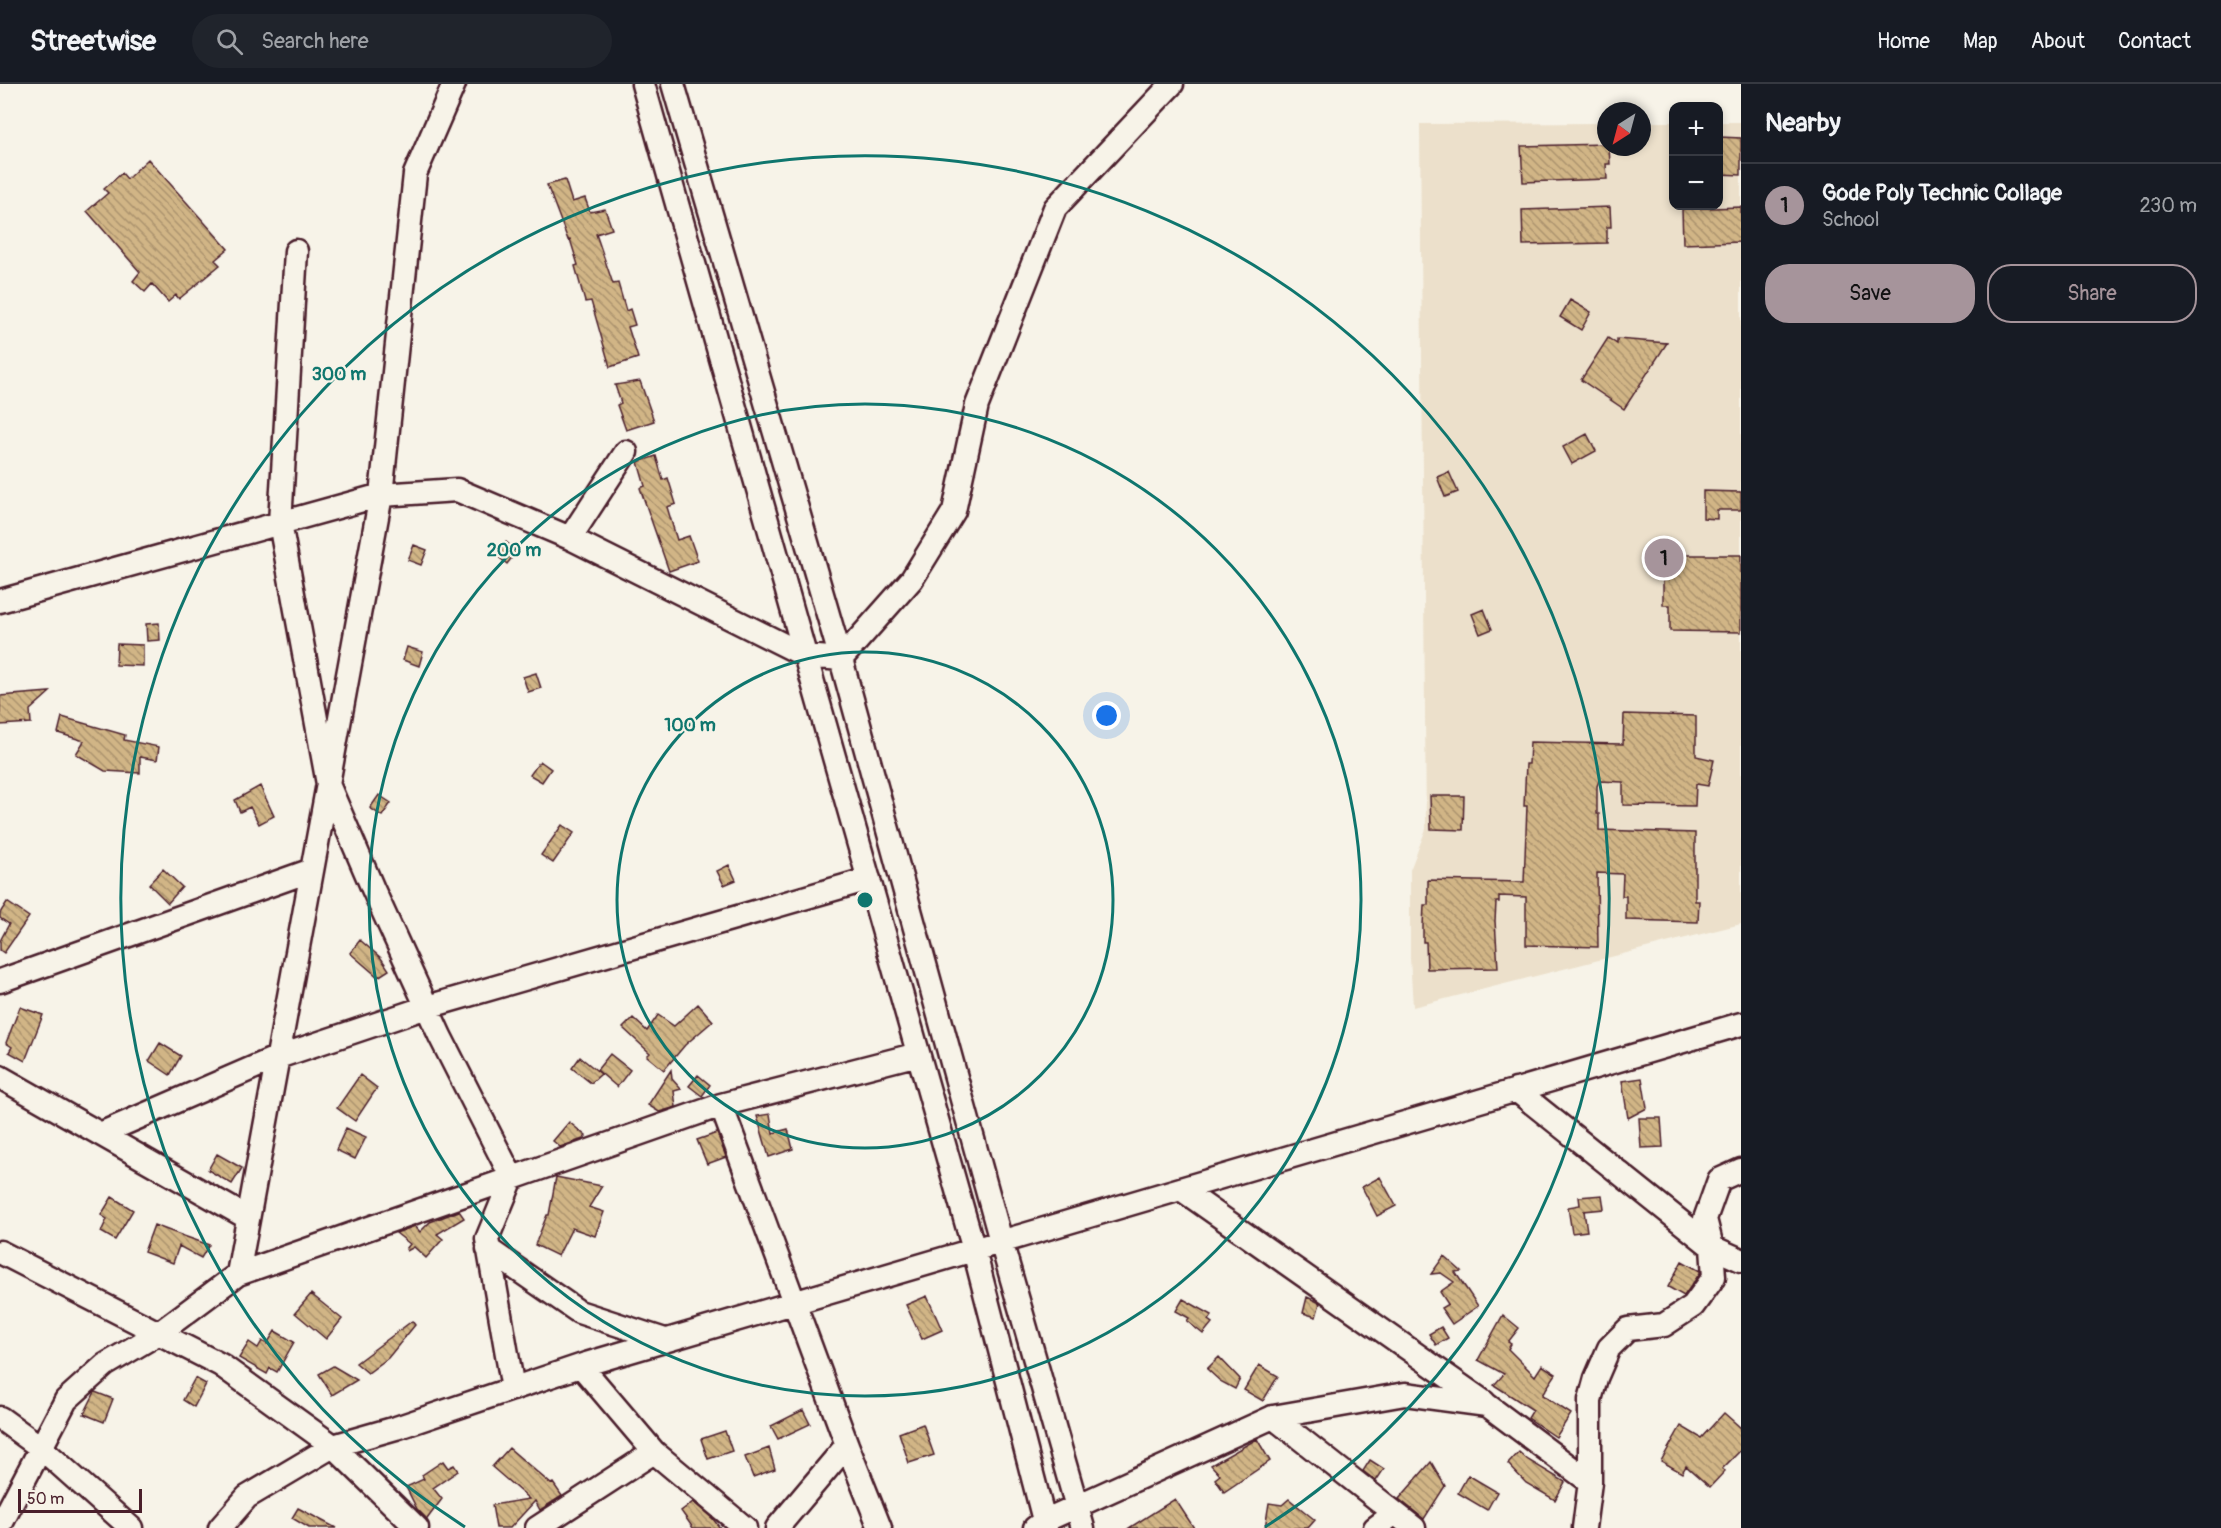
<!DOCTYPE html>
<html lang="en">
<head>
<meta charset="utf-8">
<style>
  :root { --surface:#171b24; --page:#20242c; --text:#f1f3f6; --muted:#9ea1a6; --line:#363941; --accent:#a6949b }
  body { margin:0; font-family:Pangolin,sans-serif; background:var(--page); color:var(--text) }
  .controls { position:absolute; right:18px; top:18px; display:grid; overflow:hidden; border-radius:12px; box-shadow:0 3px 9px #0003 }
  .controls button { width:54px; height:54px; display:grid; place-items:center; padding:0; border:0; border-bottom:2px solid var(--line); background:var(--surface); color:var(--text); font:30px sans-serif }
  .compass { position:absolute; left:1597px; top:18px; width:54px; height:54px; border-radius:50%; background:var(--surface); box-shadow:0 3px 9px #0003; rotate:216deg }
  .scale { position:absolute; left:18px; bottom:15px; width:124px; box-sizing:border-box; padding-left:6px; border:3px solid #4a1f2b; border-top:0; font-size:16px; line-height:21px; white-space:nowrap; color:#4a1f2b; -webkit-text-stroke:4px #f7f3e8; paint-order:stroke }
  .you { position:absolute; left:1107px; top:632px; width:21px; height:21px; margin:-15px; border:4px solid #fff; border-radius:50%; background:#1a73e8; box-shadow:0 0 0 9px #1a73e833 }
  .badge { display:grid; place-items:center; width:39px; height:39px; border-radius:50%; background:var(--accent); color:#111; font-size:20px; font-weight:700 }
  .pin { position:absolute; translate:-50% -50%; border:3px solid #fff; box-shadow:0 2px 6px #0006 }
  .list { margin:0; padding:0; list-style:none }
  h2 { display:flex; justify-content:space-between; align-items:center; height:78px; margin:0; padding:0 24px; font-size:26px }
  h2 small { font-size:20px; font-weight:400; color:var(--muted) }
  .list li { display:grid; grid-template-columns:39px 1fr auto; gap:18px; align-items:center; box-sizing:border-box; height:84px; padding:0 24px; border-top:2px solid var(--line) }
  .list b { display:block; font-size:22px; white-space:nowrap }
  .list p { margin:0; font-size:20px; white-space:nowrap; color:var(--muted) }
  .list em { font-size:20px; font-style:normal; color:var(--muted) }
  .actions { display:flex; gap:12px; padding:18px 24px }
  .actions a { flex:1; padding:14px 0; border:2px solid var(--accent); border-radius:24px; text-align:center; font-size:21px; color:var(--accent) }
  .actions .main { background:var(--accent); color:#111 }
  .icon { flex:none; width:33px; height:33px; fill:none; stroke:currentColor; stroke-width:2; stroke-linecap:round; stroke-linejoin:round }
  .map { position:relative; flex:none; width:1741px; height:1444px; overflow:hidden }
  header { display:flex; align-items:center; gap:36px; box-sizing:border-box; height:84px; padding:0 30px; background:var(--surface); border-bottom:2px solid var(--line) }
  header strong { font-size:28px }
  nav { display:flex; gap:33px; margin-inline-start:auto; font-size:21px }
  .search { width:420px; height:54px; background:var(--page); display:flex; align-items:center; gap:15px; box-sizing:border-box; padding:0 21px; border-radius:33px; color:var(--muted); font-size:22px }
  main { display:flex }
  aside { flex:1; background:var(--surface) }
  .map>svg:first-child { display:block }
  .built { fill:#ece0cb }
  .building { fill:url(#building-back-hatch); stroke:#4a1f2b; stroke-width:1.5 }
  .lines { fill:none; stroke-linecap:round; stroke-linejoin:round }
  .minor-casing { stroke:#4a1f2b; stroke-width:27 }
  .minor { stroke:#f7f3e8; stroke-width:22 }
  .ring { fill:none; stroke:#0f766e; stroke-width:3 }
  .centre { fill:#0f766e; stroke:#f7f3e8; stroke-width:3 }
  .ring-label { font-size:18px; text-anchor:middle; font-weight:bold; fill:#0f766e; stroke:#f7f3e8; stroke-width:4.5; stroke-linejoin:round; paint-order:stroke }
</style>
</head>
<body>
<header>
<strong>Streetwise</strong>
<div class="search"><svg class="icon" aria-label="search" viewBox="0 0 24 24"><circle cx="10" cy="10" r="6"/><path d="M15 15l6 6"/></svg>Search here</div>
<nav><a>Home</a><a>Map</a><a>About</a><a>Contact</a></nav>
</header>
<main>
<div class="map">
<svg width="1741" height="1444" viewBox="0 0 1741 1444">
  <defs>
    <pattern id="building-back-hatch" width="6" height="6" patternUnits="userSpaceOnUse" patternTransform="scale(1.5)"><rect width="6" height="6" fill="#d1b586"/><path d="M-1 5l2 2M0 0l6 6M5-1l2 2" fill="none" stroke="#ac936e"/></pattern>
  </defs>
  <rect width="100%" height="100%" fill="#f7f3e8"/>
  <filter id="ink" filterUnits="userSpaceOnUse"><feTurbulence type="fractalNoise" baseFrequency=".0167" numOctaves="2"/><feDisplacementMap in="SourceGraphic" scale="12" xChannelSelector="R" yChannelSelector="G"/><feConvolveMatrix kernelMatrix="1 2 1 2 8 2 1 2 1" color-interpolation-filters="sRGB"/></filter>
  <g filter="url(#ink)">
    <path class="built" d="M 1642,38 L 1673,38 L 1674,122 L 1718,122 L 1719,38 L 1741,38 L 1741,840 L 1413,923 L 1410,874 L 1410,786 L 1426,745 L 1420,40 L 1606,39 L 1606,63 L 1642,63 Z"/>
    <path class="building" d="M 1719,53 L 1741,54 L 1741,91 L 1719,90 Z
      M 1606,60 L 1606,63 L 1609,63 L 1610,80 L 1606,80 L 1607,95 L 1523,98 L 1521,62 Z
      M 148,75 L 228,165 L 215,176 L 220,181 L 179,215 L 176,211 L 168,218 L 152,200 L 145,208 L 133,197 L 140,188 L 87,127 L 108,109 L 104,105 L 122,89 L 127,95 Z
      M 565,96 L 572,118 L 585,114 L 590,128 L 605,125 L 612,145 L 596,150 L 613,200 L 618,199 L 626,227 L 630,225 L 635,241 L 628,243 L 638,274 L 610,283 L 591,217 L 585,218 L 575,182 L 578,181 L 570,155 L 568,156 L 547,101 Z
      M 1610,123 L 1611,143 L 1607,143 L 1607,159 L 1523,161 L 1522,126 Z
      M 1741,123 L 1741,158 L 1683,160 L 1682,125 Z
      M 1570,216 L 1591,228 L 1581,246 L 1560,233 Z
      M 1608,254 L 1617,260 L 1617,255 L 1667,259 L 1624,325 L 1581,296 Z
      M 640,297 L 654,337 L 626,346 L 617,321 L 621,319 L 615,301 Z
      M 1587,350 L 1596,367 L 1572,380 L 1563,363 Z
      M 656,372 L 663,396 L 668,394 L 676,420 L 667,423 L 677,456 L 689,452 L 698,477 L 669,487 L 640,404 L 645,402 L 638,378 Z
      M 1449,388 L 1458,408 L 1445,413 L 1437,393 Z
      M 1703,407 L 1741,408 L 1741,426 L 1717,426 L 1717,435 L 1703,434 Z
      M 506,458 L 517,467 L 507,480 L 496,471 Z
      M 414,461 L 427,466 L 421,481 L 408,476 Z
      M 1676,471 L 1741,471 L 1741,548 L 1670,547 L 1670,521 L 1663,521 L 1663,490 L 1676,491 Z
      M 1484,525 L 1492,545 L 1480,550 L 1472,530 Z
      M 159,539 L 160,556 L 147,557 L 146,540 Z
      M 117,560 L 143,561 L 143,582 L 116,581 Z
      M 407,563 L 423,568 L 419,582 L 403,576 Z
      M 536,589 L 541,604 L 528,608 L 523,593 Z
      M 50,608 L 30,626 L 31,639 L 0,641 L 0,612 Z
      M 1624,630 L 1696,632 L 1696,672 L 1714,676 L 1708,702 L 1696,700 L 1695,722 L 1623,721 L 1623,698 L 1599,697 L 1597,702 L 1597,730 L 1599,730 L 1599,746 L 1695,749 L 1695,817 L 1699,817 L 1698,838 L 1626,836 L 1626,812 L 1622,812 L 1623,790 L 1597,789 L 1598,863 L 1526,861 L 1526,813 L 1499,812 L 1499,818 L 1496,818 L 1495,837 L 1498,884 L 1427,885 L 1426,858 L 1423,858 L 1423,842 L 1424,821 L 1428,821 L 1428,796 L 1524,798 L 1527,722 L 1524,722 L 1526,680 L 1529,680 L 1530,658 L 1623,660 Z
      M 62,633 L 125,651 L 124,656 L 159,663 L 157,676 L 140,673 L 140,689 L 105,687 L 76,670 L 84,657 L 58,649 Z
      M 540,677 L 551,685 L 542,698 L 530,691 Z
      M 260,702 L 274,732 L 259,740 L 250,723 L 240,728 L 235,716 Z
      M 379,711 L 391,719 L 382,732 L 370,724 Z
      M 1430,712 L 1464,712 L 1463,746 L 1431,745 Z
      M 562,741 L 574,749 L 553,779 L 541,771 Z
      M 729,781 L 736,796 L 724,801 L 717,787 Z
      M 163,785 L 182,803 L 168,819 L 149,800 Z
      M 7,818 L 29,833 L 4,869 L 0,866 L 0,857 L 9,840 L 0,834 L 0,829 Z
      M 360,856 L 381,874 L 389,886 L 378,893 L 350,869 Z
      M 698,920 L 713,937 L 685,961 L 664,986 L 647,972 L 650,969 L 623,944 L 633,934 L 647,947 L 658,931 L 674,942 Z
      M 20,923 L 43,931 L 25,977 L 9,968 L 12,963 L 6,959 Z
      M 160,959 L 181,972 L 170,991 L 149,977 Z
      M 610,970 L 630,986 L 617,1003 L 597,986 Z
      M 580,973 L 601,990 L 591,999 L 572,984 Z
      M 671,986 L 672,995 L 681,1005 L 674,1007 L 676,1023 L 659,1028 L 648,1021 Z
      M 360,991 L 377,1004 L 355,1037 L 337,1024 Z
      M 698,991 L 710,1001 L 702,1012 L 689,1002 Z
      M 1642,994 L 1647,1024 L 1628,1034 L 1622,997 Z
      M 770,1030 L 773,1049 L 788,1045 L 793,1065 L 769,1073 L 757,1032 Z
      M 1639,1034 L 1661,1034 L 1663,1063 L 1641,1064 Z
      M 569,1038 L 586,1052 L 583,1055 L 560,1063 L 553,1057 Z
      M 346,1044 L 366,1053 L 355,1075 L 336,1066 Z
      M 717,1049 L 726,1073 L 707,1080 L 697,1056 Z
      M 217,1070 L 242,1084 L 232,1100 L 208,1086 Z
      M 556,1093 L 602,1102 L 589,1123 L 604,1128 L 595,1152 L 572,1144 L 558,1172 L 535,1161 L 547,1131 L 549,1131 Z
      M 1380,1093 L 1396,1122 L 1377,1132 L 1362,1103 Z
      M 1602,1111 L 1604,1125 L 1584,1127 L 1587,1147 L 1572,1149 L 1568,1123 L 1580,1121 L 1579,1113 Z
      M 112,1113 L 133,1126 L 115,1156 L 101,1148 L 107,1135 L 101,1131 Z
      M 459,1127 L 464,1134 L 437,1150 L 443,1155 L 426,1174 L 414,1163 L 407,1167 L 406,1165 L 410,1160 L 396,1149 L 415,1142 L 420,1148 L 430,1138 Z
      M 154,1141 L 178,1150 L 209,1161 L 201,1174 L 179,1162 L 173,1179 L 144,1168 Z
      M 1444,1172 L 1461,1187 L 1455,1188 L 1478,1222 L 1452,1240 L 1441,1224 L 1448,1220 L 1440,1208 L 1454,1198 L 1441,1189 L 1431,1190 Z
      M 1682,1177 L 1700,1187 L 1700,1189 L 1684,1212 L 1668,1203 Z
      M 311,1210 L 342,1235 L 326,1255 L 295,1229 Z
      M 927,1212 L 942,1246 L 922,1255 L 906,1221 Z
      M 1307,1213 L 1320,1219 L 1316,1233 L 1303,1229 Z
      M 1183,1215 L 1212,1231 L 1208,1236 L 1212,1239 L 1203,1250 L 1187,1237 L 1189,1234 L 1176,1227 Z
      M 1503,1231 L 1519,1244 L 1508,1258 L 1511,1260 L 1508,1265 L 1535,1292 L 1542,1281 L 1556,1290 L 1542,1311 L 1571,1330 L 1556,1353 L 1528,1334 L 1533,1326 L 1494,1301 L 1504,1290 L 1478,1276 Z
      M 412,1237 L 415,1241 L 388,1274 L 368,1289 L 356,1279 Z
      M 1441,1243 L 1448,1254 L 1436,1261 L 1429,1250 Z
      M 275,1247 L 294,1258 L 277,1288 L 270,1284 L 267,1290 L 239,1274 L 249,1258 L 258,1264 L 262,1257 L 267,1260 Z
      M 1219,1273 L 1240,1295 L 1235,1305 L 1220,1297 L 1207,1285 Z
      M 1259,1281 L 1278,1292 L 1263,1317 L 1244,1306 Z
      M 333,1282 L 357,1296 L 332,1311 L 319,1290 Z
      M 195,1294 L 206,1300 L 194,1323 L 183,1316 Z
      M 95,1308 L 113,1315 L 104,1338 L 84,1330 Z
      M 803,1326 L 810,1340 L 778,1355 L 771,1342 Z
      M 1724,1329 L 1741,1344 L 1741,1366 L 1722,1385 L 1725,1387 L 1710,1403 L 1686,1382 L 1682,1389 L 1661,1377 L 1681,1342 L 1701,1354 Z
      M 923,1340 L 934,1371 L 909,1379 L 899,1349 Z
      M 725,1347 L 732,1367 L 708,1375 L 701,1355 Z
      M 1257,1355 L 1270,1377 L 1224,1408 L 1215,1395 L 1220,1391 L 1211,1381 Z
      M 509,1364 L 551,1400 L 553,1399 L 562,1412 L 540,1426 L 535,1417 L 510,1444 L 496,1444 L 492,1421 L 529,1415 L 492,1383 Z
      M 769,1364 L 775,1385 L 753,1393 L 745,1373 Z
      M 1519,1368 L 1528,1376 L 1565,1398 L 1555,1416 L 1526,1399 L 1508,1380 Z
      M 1370,1376 L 1384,1385 L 1376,1397 L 1363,1387 Z
      M 443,1377 L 448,1384 L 454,1381 L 458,1387 L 433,1404 L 442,1415 L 427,1435 L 417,1425 L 406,1403 L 424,1395 L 422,1391 Z
      M 1431,1378 L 1445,1402 L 1424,1435 L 1399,1415 Z
      M 1468,1391 L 1497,1408 L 1487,1426 L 1458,1409 Z
      M 1175,1415 L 1194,1444 L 1129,1444 Z
      M 1289,1415 L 1315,1436 L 1308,1444 L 1265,1444 L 1269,1419 L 1282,1421 Z
      M 693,1418 L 713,1435 L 720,1444 L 693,1444 L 681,1427 Z
      M 298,1424 L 336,1444 L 309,1444 L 292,1434 Z"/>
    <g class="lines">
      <defs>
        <path id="minor" d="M 643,0 L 974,1166 L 1046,1444
          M 673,0 L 841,575 L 1001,1157 L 1083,1444
          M 296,167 L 280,439 L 328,700 L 373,805 L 440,952 L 512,1094 L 487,1155 L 513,1305
          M 570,454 L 626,368
          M 0,517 L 381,411 L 457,406 L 570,454 L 806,572 L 841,575
          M 841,575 L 912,495 L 954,427 L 977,321 L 1055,124 L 1172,0
          M 0,897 L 312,786
          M 0,993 L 248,1134
          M 1516,1006 L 1712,1163 L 1741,1176
          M 721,1021 L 918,970
          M 100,1050 L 278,973 L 427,923 L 869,795
          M 1181,1105 L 1484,1318
          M 488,1165 L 579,1228 L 665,1256
          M 0,1168 L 221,1281 L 333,1362 L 417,1444
          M 238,1190 L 721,1021 L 847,1361 L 880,1444
          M 581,1282 L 654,1368 L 745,1444
          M 1273,1333 L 1414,1444
          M 0,1334 L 40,1363 L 131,1444
          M 0,1442 L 66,1316 L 105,1281 L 159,1249 L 238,1190 L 381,411 L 415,90 L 454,0
          M 220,1444 L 247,1413 L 333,1362 L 396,1344 L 586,1280 L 1741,940
          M 537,1444 L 654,1368
          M 777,1444 L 847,1361
          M 1035,1444 L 1044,1437 L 1273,1333 L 1405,1310 L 1487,1321 L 1590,1398
          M 1375,1444 L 1395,1429
          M 1584,1444 L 1590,1398 L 1590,1316 L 1596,1294 L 1609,1264 L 1628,1245 L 1664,1241 L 1693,1222 L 1714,1193 L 1712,1163 L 1705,1135 L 1719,1096 L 1741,1086"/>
      </defs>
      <use href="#minor" class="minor-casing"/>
      <use href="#minor" class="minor"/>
    </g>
  </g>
  <g class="ring">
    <circle cx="865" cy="816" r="248"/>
    <circle cx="865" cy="816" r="496"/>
    <path d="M465 1443A744 744 0 1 1 1265 1443"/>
  </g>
  <circle cx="865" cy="816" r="9" class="centre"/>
  <g class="ring-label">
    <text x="339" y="296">300 m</text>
    <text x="514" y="472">200 m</text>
    <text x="690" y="647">100 m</text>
  </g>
</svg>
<div class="controls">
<button>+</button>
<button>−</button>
</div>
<svg class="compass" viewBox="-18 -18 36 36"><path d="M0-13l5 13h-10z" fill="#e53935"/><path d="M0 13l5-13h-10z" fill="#9ea1a6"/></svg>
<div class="scale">50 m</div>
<div class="you"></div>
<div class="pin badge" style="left:1664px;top:474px">1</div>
</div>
<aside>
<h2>Nearby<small></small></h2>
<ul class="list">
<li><span class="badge">1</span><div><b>Gode Poly Technic Collage</b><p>School</p></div><em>230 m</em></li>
</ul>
<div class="actions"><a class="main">Save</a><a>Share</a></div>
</aside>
</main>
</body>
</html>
